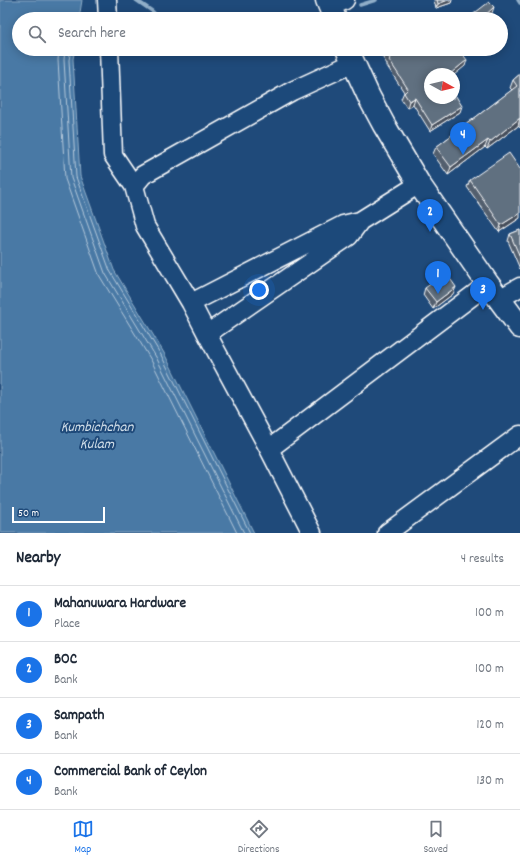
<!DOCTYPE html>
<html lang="en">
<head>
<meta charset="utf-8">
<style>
  :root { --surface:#fff; --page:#f2f2f3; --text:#1f2937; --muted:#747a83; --line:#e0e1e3; --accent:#1a73e8 }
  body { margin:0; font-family:Dekko,sans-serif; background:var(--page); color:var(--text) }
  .compass { position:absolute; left:424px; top:68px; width:36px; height:36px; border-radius:50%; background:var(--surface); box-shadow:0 2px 10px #0003; rotate:98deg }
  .scale { position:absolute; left:12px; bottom:10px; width:93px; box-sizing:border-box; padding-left:4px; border:2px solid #fff; border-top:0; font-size:11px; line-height:14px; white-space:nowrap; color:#fff; -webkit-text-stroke:3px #1f4a7a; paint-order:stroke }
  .you { position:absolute; left:259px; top:290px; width:14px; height:14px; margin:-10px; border:3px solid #fff; border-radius:50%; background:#1a73e8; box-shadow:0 0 0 6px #1a73e833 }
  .badge { display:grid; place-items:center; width:26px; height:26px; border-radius:50%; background:var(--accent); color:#fff; font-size:13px; font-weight:700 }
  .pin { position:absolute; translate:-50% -33px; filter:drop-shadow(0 1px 2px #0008) }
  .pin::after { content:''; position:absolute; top:21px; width:14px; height:12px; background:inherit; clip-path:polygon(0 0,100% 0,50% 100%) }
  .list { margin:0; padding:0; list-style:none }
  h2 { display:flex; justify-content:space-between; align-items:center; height:52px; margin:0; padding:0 16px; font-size:17px }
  h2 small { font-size:13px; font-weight:400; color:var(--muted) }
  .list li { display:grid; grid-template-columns:26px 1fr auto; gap:12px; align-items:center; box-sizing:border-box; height:56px; padding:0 16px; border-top:1px solid var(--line) }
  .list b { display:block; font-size:15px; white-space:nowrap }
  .list p { margin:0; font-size:13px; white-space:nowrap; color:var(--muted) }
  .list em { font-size:13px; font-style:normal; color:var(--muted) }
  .icon { flex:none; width:22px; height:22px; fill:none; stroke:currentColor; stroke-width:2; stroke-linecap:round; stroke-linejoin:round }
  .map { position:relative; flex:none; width:520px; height:533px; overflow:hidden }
  .search { position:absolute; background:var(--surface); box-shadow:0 2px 10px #0003; left:12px; right:12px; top:12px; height:44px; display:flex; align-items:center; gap:10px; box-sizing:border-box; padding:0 14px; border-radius:22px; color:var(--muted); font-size:15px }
  .sheet { height:276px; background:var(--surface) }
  nav { display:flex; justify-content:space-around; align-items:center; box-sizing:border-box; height:56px; border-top:1px solid var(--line); background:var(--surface); font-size:11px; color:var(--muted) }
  nav a { display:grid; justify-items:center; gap:2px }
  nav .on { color:var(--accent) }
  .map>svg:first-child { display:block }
  .water { fill:#4879a5; stroke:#91afc9 }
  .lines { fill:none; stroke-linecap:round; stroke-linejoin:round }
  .shore { stroke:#b6c9db; stroke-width:1 }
  .stream { stroke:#91afc9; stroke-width:3.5 }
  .minor-casing { stroke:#fff; stroke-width:21 }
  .major-casing { stroke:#fff; stroke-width:25 }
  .minor { stroke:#1f4a7a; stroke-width:18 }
  .major { stroke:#1f4a7a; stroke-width:22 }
  .wall { fill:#535f6e; stroke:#fff }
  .shaded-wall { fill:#444e5a; stroke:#fff }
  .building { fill:#616f80; stroke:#fff }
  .labels { text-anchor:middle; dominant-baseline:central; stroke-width:4; stroke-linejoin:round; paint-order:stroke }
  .water-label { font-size:15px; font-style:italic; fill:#d1dee8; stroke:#1f4a7a }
</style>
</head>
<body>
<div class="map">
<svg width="520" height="533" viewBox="0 0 520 533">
  <rect width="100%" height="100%" fill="#1f4a7a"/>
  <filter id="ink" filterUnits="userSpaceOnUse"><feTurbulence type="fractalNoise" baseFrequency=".025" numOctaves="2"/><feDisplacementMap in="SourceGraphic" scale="8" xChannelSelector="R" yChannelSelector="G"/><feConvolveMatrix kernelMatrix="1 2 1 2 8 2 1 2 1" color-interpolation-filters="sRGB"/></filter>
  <g filter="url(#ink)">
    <path class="water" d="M 0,0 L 82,0 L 79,19 L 19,19 L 19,49 L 75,49 L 73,59 L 80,176 L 114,270 L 164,353 L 254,533 L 0,533 Z"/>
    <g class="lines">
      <path class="shore" d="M 59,49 L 58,60 L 65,179 L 99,275 L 151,360 L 237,533
        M 65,49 L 64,60 L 71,178 L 105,273 L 156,357 L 244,533
        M 71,49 L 69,60 L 76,177 L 110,271 L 161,355 L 250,533"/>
      <path class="stream" d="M 136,0 L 152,11 L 160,19
        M 518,0 L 520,3
        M 360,5 L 376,0"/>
      <defs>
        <path id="minor" d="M 107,0 L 108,19
          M 330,7 L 345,0
          M 109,49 L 113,155 L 134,186
          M 499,299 L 520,287
          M 191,303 L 343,225 L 360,221 L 419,184
          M 207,334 L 349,236 L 360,221
          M 269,449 L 488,284
          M 312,533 L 269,449 L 207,334 L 191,303 L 145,226 L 134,186 L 143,175 L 292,91 L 353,63
          M 387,533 L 520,435"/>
        <path id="major" d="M 327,0 L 335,19
          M 347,49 L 369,97 L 384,125 L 419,184 L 488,284 L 520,327"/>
      </defs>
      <use href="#minor" class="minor-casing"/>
      <use href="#major" class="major-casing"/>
      <use href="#minor" class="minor"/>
      <use href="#major" class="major"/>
    </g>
    <path class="wall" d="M 434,0 L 452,0 L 451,3 L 436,8 Z
      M 380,49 L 459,49 L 465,66 L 430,74 L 460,112 L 430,131 L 413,104 L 407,108 L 401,99 L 404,92 L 387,66 L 387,64 L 379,52 Z
      M 520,74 L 520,128 L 518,126 L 487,149 L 485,147 L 448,175 L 433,154 L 436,147 L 512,90 L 510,88 L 513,80 Z
      M 470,180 L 520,218 L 499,232 L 467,187 Z
      M 520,230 L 520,269 L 508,241 L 510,234 Z
      M 425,288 L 453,294 L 433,309 L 423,295 Z"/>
    <path class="shaded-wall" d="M 448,0 L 452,0 L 451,3 L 436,8 L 438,4 Z
      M 494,7 L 492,13 L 485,19 L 481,19 Z
      M 467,60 L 465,66 L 454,75 L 454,74 L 450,74 Z
      M 415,98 L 413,104 L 407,108 L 409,101 Z
      M 462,106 L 460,112 L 430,131 L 432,125 Z
      M 520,118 L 518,126 L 487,149 L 490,142 Z
      M 488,140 L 485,147 L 448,175 L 451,167 Z
      M 520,213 L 520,218 L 499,232 L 501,225 Z
      M 456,287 L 453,294 L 433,309 L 436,302 Z"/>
    <path class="building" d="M 437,0 L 448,0 L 438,4 Z
      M 489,2 L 494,7 L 481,19 L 467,19 Z
      M 384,49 L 459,49 L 467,60 L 450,74 L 430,74 L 430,98 L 454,98 L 454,93 L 462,106 L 432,125 L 415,98 L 409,101 L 404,93 L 408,89 L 389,60 L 390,59 Z
      M 520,74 L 520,118 L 490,142 L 488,140 L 451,167 L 436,147 L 517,86 L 513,80 Z
      M 509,153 L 520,169 L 520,213 L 501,225 L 470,180 Z
      M 520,230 L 520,257 L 510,234 Z
      M 446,273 L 456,287 L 436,302 L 425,288 Z"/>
  </g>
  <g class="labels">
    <g class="water-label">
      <text x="97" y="428">Kumbichchan<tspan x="97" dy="17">Kulam</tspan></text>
    </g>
  </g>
</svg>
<svg class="compass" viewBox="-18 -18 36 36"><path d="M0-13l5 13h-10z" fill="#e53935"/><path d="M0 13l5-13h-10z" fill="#747a83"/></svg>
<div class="scale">50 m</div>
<div class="you"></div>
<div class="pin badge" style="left:438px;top:294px">1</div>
<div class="pin badge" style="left:430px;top:232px">2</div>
<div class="pin badge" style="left:483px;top:310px">3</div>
<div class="pin badge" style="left:463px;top:155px">4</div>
<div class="search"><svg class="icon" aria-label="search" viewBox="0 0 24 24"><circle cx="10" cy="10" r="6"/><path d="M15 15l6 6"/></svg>Search here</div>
</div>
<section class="sheet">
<h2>Nearby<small>4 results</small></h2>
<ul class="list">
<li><span class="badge">1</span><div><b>Mahanuwara Hardware</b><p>Place</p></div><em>100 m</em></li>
<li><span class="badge">2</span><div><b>BOC</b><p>Bank</p></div><em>100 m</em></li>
<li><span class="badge">3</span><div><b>Sampath</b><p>Bank</p></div><em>120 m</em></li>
<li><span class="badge">4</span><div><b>Commercial Bank of Ceylon</b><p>Bank</p></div><em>130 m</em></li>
</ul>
</section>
<nav>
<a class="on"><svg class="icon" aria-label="map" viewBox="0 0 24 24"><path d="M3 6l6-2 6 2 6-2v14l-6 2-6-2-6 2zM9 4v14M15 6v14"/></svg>Map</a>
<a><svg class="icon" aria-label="directions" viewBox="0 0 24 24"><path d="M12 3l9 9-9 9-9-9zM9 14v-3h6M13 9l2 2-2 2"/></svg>Directions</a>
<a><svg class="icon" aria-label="saved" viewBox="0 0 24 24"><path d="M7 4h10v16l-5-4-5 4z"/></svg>Saved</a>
</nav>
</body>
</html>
